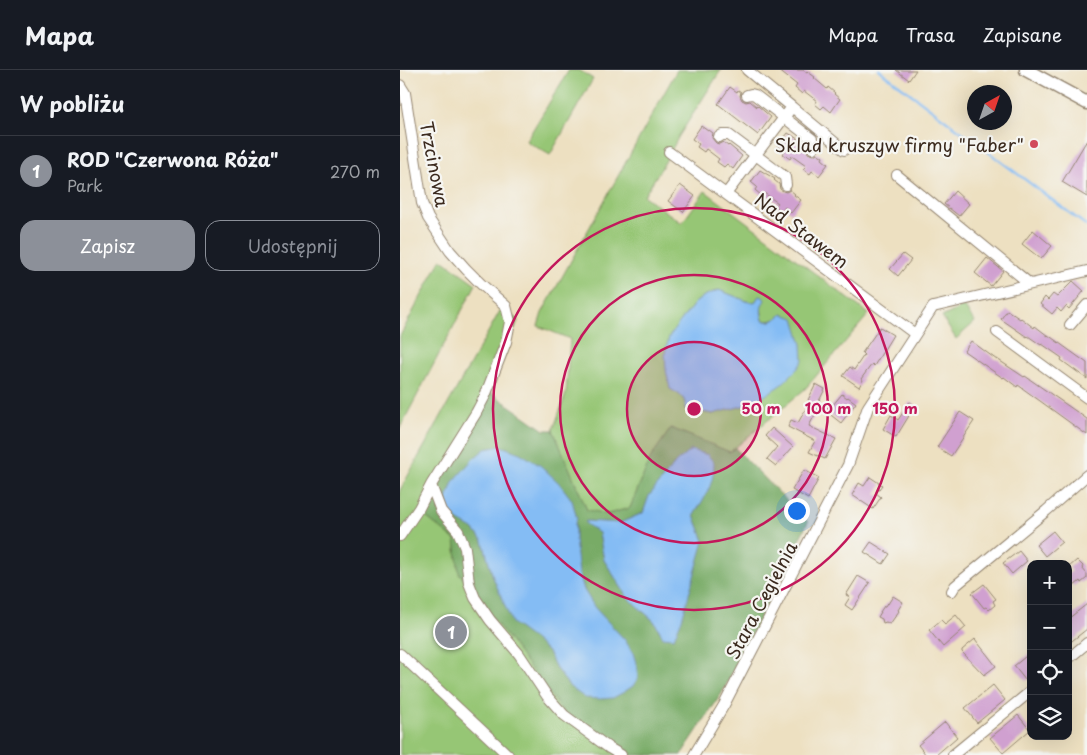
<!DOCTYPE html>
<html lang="pl">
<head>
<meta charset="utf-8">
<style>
  :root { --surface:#171b24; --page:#242831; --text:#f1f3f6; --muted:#9ea1a6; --line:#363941; --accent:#8c9099 }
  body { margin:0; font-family:"Playpen Sans",sans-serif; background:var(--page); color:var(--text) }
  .controls { position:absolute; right:15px; bottom:15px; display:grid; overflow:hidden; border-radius:10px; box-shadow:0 5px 20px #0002 }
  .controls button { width:45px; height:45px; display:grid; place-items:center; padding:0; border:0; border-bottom:1px solid var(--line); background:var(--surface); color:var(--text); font:25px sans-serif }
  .compass { position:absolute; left:567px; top:15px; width:45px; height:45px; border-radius:50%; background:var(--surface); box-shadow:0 5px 20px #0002; rotate:40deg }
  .you { position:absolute; left:396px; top:440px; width:18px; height:18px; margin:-12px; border:4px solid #fff; border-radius:50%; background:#1a73e8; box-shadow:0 0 0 8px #1a73e833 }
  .badge { display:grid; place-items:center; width:32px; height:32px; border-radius:50%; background:var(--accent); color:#fff; font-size:16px; font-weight:700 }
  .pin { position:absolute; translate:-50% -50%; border:2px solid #fff; box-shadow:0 1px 5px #0006 }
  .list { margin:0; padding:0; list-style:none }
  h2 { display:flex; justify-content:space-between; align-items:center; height:65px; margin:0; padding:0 20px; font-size:21px }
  h2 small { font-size:16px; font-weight:400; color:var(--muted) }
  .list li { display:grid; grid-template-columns:32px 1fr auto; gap:15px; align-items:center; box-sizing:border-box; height:70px; padding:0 20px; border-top:1px solid var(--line) }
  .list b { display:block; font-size:19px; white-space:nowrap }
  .list p { margin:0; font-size:16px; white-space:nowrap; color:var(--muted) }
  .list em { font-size:16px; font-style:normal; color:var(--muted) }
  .actions { display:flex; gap:10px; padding:15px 20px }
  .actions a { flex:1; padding:11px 0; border:1px solid var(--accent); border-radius:15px; text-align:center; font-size:18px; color:var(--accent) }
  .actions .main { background:var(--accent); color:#fff }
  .icon { flex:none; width:28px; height:28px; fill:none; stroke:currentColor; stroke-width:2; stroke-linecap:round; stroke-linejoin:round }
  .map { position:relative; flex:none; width:687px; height:685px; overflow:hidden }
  header { display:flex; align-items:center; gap:30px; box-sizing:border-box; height:70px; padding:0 25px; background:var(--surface); border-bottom:1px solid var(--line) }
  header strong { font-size:24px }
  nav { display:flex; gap:28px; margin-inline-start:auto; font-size:18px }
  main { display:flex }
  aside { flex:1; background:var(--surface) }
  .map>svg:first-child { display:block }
  .green { fill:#96c675; stroke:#68784a; fill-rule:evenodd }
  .forest { fill:#78ab66; stroke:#5a6a42; fill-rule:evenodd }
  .water { fill:#84bcf4; stroke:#607389 }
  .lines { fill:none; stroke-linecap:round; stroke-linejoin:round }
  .stream { stroke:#84bcf4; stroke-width:2.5 }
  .building { fill:#d0a0d0 }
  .minor-casing { stroke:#948570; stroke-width:12 }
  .major-casing { stroke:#948570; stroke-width:15 }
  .minor { stroke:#fff; stroke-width:10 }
  .major { stroke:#fff; stroke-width:12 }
  .ring { fill:none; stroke:#c2185b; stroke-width:2.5 }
  .poi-dot { fill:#d1495b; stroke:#f6f6f2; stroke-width:2 }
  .labels { text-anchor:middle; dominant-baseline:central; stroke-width:4.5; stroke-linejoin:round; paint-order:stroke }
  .poi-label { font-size:18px; fill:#3b2a1e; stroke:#f6f6f2; text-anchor:end }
  .street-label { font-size:18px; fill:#3b2a1e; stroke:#f6f6f2 }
  .centre { fill:#c2185b; stroke:#f6f6f2; stroke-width:2.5 }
  .ring-label { font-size:15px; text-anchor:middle; font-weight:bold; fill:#c2185b; stroke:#f6f6f2; stroke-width:4.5; stroke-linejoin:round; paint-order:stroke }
</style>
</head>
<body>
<header>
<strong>Mapa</strong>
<nav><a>Mapa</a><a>Trasa</a><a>Zapisane</a></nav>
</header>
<main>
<aside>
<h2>W pobliżu<small></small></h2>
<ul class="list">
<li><span class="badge">1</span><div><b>ROD &quot;Czerwona Róża&quot;</b><p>Park</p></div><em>270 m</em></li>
</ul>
<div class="actions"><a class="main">Zapisz</a><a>Udostępnij</a></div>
</aside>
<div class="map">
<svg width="687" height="685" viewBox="0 0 687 685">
  <rect width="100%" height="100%" fill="#f6f6f2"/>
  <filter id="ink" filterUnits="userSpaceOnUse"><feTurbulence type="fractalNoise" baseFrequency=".02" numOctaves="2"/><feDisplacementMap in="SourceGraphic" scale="10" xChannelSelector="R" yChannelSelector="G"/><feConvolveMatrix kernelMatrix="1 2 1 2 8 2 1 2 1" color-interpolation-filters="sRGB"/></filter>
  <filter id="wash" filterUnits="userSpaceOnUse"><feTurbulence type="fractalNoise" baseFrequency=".0096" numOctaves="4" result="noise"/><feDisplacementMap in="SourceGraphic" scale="20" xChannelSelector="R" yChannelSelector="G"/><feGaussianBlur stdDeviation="1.12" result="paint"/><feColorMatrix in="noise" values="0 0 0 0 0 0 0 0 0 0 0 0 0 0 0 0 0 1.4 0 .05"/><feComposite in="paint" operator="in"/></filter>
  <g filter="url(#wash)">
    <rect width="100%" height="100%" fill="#ede0c1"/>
    <path class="green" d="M 169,0 L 179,0 L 193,9 L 150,85 L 126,71 Z
      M 277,0 L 321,0 L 279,66 L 265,92 L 244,126 L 282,153 L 305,121 L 469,244 L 405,319 L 330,382 L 251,387 L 230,438 L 208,444 L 187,440 L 153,360 L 166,324 L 170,269 L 138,256 L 142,243 ZM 318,220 L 349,232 L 355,232 L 359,226 C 362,234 361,242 363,250 C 371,253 377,248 383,244 L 321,341 L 313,344 L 285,339 L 286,334 L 282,326 L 279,253 L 295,233 L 304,226 Z
      M 41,189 L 76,214 L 0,358 L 0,266 Z
      M 564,236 L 575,252 L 556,269 L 542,247 Z
      M 101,239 L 118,250 L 90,322 L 21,443 L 55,470 L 59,503 L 221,685 L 0,685 L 0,420 Z"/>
    <path class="forest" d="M 90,322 L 144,360 L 153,360 L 187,440 L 208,444 L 230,438 L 251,387 L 271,358 L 330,382 L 335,378 L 408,452 L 322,623 L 281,685 L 221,685 L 164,643 L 59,503 L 55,470 L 21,443 ZM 276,392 L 299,436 L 294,445 L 304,471 L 263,567 L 254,551 L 228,528 L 204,490 L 199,462 L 186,451 L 220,453 L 243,443 L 249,426 ZM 175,453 C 174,482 177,515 195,539 C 204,550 215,560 225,570 L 170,617 L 157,600 L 148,582 L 135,570 L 100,522 L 93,507 L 83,471 L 73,459 Z"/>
    <path class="water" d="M 319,220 L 349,232 L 355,232 L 359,226 L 363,227 L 365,230 C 360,237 361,243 363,250 C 371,254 377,248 383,244 L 394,248 L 402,274 L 403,290 L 398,298 L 382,314 L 354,333 L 313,344 L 285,339 C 287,328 279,324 270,319 L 266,300 L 265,283 L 269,267 L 279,253 L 295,233 L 304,226 Z
      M 101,376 L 120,383 L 141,396 L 159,413 L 172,430 L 177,449 L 175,453 L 175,469 L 179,503 L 184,520 L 195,538 L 225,570 L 233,583 L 237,596 L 238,608 L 233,616 L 224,622 L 213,628 L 200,629 L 185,628 L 170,617 L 157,600 L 148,582 L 135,570 L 112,553 L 93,507 L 83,471 L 73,459 L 59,451 L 49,443 L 47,429 L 53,412 L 73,389 L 85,379 Z
      M 291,380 L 308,385 L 314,393 C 314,416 305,426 294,445 L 304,471 L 282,549 L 274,568 L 263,567 L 254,551 L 228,528 L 204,490 L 199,463 L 185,453 L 186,451 L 220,453 L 243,443 L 249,426 L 276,392 Z"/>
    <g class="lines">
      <path class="stream" d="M 479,0 L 687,156"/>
    </g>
    <g id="blocks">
      <path class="building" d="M 378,0 L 403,0 L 407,3 L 408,2 L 415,7 L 414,8 L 427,19 L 428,17 L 435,23 L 434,24 L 440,29 L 431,42 L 424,36 L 421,39 L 415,34 L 417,31 L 404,21 L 402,24 L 395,18 L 397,15 Z
        M 496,0 L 516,0 L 509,10 Z
        M 330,17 L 337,22 L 338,20 L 341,22 L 340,26 L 342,30 L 346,32 L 350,31 L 357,37 L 358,36 L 371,47 L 358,65 L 318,34 Z
        M 301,56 L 308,61 L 309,60 L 313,63 L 312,68 L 316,73 L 319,74 L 323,72 L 328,76 L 329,75 L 342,86 L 333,99 L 327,94 L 324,97 L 317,92 L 319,89 L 306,79 L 304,82 L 297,77 L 299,74 L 292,69 Z
        M 388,63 L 403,72 L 402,73 L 406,77 L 408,83 L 414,85 L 417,83 L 423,87 L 422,89 L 428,94 L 419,106 L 412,101 L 410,104 L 403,99 L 406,96 L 392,86 L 390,89 L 383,84 L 385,81 L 378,76 Z
        M 687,70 L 687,127 L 662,112 Z
        M 360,100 L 375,109 L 374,110 L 379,114 L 380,119 L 383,121 L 386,122 L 390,120 L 395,124 L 394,125 L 401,130 L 391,143 L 385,137 L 382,141 L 375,136 L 378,133 L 364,123 L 362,126 L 355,120 L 357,117 L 351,112 Z
        M 280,115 L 295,126 L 283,142 L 268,131 Z
        M 555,121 L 569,134 L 559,146 L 544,134 Z
        M 633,160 L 652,176 L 641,189 L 622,174 Z
        M 503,184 L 511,190 L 498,206 L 490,199 Z
        M 587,188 L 603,201 L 591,216 L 575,203 Z
        M 673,211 L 684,221 L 669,239 L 666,236 L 661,242 L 657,238 L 652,244 L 640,234 L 645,227 L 648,230 L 653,224 L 657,227 Z
        M 607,240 L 620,249 L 621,248 L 634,258 L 635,256 L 648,266 L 648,265 L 687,293 L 687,309 L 661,290 L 662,288 L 642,274 L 641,275 L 628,266 L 627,267 L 601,249 Z
        M 480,257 L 493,265 L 474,296 L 472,294 L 461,309 L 463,310 L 459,317 L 443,306 L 450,297 L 454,300 L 464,285 L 462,283 Z
        M 571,271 L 597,290 L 597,289 L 624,307 L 625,306 L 687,349 L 687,365 L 618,315 L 617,317 L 604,307 L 603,308 L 564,281 Z
        M 416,314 L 425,319 L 418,333 L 420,335 L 409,356 L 436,369 L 425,389 L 409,382 L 415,371 L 388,357 L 391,350 L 398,353 L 410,331 L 408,330 Z
        M 442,324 L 447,328 L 448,327 L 456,333 L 441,353 L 427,342 Z
        M 510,332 L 515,336 L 496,367 L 483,359 L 491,345 L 498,350 Z
        M 560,342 L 574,351 L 551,386 L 537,377 Z
        M 372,358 L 393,377 L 376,396 L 367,389 L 377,377 L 365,366 Z
        M 404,400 L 419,408 L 408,429 L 392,420 Z
        M 470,407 L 482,415 L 476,423 L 481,427 L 473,439 L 452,425 L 459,413 L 464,416 Z
        M 653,461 L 662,472 L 645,486 L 636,475 Z
        M 471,472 L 490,484 L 483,494 L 464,482 Z
        M 619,481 L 627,491 L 612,504 L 603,493 Z
        M 677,490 L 683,496 L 682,498 L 687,504 L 687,508 L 681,513 L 680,511 L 674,516 L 668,510 L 668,504 L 672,501 L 669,497 Z
        M 458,506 L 470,513 L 452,540 L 445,535 L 450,527 L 446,525 Z
        M 584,514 L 596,529 L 593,531 L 595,535 L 589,540 L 586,537 L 584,538 L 572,523 Z
        M 493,526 L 503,532 L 498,540 L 499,541 L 490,554 L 486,552 L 483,553 L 482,549 L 478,547 L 481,542 L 480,542 L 484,536 L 485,536 L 487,533 L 488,534 Z
        M 687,534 L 687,559 L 668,574 L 668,549 Z
        M 556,545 L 566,557 L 543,577 L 529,560 L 541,550 L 545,554 Z
        M 575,569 L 596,596 L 584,605 L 562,582 L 562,580 Z
        M 631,582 L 631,607 L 626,611 L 614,596 Z
        M 593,615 L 605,630 L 577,653 L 565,638 Z
        M 618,645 L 630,660 L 603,683 L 590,668 Z
        M 545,652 L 557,667 L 536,685 L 526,685 L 518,675 Z"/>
    </g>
  </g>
  <g filter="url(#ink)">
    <use href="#blocks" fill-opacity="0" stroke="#948570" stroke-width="1"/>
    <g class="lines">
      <defs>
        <path id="minor" d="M 347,0 L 392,37
          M 0,15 L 5,23 L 22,133 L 28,148 L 50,181 L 66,199 L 81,214 L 106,236 L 110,252 L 106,272 L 85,326 L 76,343 L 31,415 L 19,438 L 0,466
          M 347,25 L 351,24 L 355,25 L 412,69 L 414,75 L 413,78
          M 319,67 L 322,65 L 329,65 L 385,107 L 386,115
          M 269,82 L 515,264
          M 497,105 L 630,214
          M 326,124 L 392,37 L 444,80
          M 670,255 L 687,235
          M 597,262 L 687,328
          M 31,415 L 41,441 L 58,461 L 65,478 L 69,513 L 75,528 L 90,550 L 119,584 L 147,626 L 164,645 L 209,678 L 221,685
          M 552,521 L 555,516 L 646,441 L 687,405
          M 0,584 L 108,685
          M 668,589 L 687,573
          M 294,685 L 324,635 L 448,395 L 468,337 L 533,237 L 687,201
          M 553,685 L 631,621"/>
        <path id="major" d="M 626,0 L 687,33"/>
      </defs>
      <use href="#minor" class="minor-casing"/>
      <use href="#major" class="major-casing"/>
      <use href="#minor" class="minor"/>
      <use href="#major" class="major"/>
    </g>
  </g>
  <circle cx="294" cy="339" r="67" fill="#c2185b" fill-opacity=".12"/>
  <g class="ring">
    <circle cx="294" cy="339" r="67"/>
    <circle cx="294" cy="339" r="134"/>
    <circle cx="294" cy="339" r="201"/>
  </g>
  <circle class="poi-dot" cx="634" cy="74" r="5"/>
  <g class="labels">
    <g class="poi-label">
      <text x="624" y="74">Sklad kruszyw firmy "Faber"</text>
    </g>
    <g class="street-label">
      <text transform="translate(35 94) rotate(79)">Trzcinowa</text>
      <text transform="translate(402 160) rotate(37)">Nad Stawem</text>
      <text transform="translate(361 530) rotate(-62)">Stara Cegielnia</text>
    </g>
  </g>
  <circle cx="294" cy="339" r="8" class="centre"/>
  <g class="ring-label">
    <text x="361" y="344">50 m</text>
    <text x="428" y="344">100 m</text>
    <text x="495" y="344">150 m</text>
  </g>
</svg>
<div class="controls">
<button>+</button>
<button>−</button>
<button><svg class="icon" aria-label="locate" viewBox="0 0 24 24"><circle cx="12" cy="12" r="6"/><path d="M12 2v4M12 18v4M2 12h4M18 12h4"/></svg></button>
<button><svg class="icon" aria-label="layers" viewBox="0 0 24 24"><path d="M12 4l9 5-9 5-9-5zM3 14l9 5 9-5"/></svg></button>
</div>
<svg class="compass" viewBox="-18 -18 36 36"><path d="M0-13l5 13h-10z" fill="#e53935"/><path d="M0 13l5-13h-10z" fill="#9ea1a6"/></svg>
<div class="you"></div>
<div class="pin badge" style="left:51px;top:562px">1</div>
</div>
</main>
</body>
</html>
